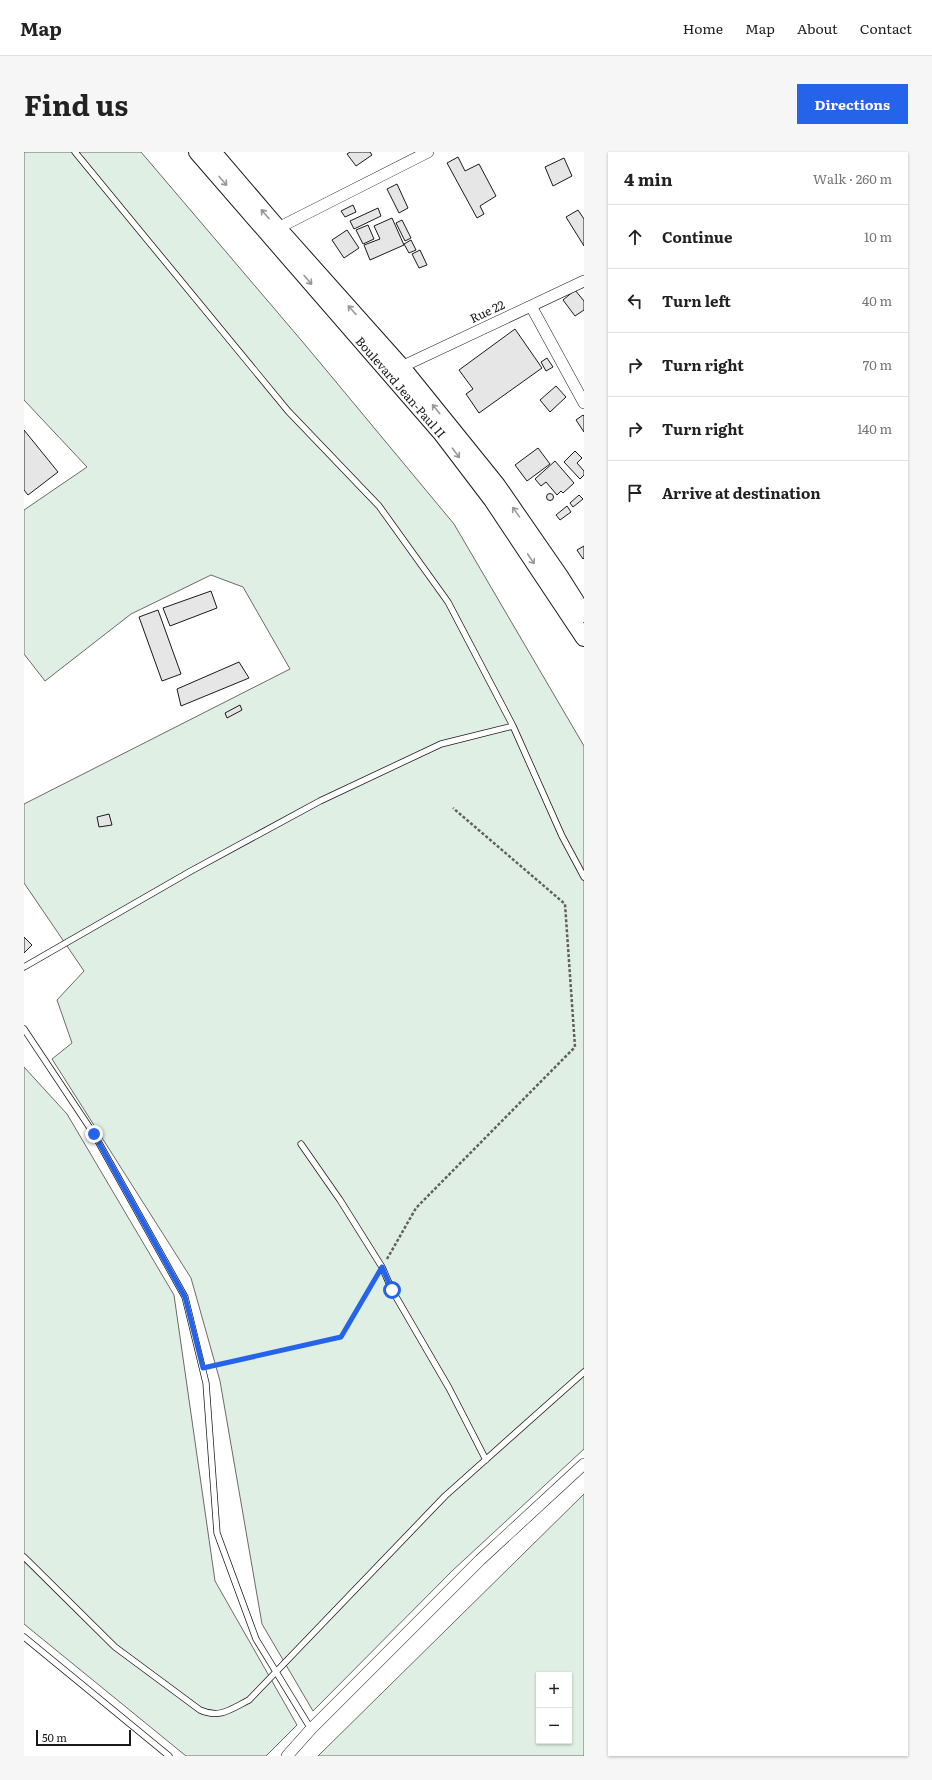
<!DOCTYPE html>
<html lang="en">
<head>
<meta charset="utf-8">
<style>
  :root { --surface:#fff; --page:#f6f6f6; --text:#222; --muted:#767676; --line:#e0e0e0; --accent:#2563eb }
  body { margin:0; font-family:Literata,serif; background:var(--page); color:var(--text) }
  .controls { position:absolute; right:12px; bottom:12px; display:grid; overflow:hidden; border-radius:0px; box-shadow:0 1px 3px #0004 }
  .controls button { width:36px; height:36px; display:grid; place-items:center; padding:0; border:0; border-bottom:1px solid var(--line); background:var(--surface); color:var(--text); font:20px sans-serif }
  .scale { position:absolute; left:12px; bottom:10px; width:95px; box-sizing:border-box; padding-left:4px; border:2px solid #1a1a1a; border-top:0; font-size:11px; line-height:14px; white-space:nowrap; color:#1a1a1a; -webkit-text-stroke:3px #fff; paint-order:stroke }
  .stop { position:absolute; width:12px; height:12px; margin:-9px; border:3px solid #2563eb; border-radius:50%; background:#fff }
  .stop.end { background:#2563eb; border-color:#fff; box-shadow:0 1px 4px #0008 }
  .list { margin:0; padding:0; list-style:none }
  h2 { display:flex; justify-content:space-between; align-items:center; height:52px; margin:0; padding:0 16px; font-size:17px }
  h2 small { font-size:13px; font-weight:400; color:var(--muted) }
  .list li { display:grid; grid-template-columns:26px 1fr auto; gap:12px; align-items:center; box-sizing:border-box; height:64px; padding:0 16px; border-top:1px solid var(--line) }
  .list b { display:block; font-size:15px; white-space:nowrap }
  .list em { font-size:13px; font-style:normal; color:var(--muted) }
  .icon { flex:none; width:22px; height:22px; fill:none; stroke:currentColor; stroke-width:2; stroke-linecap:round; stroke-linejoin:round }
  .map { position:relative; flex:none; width:560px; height:1604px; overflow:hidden; border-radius:0px }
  header { display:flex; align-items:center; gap:24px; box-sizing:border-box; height:56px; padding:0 20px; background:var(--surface); border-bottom:1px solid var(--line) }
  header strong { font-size:19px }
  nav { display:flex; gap:22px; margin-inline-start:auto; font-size:14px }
  .intro { display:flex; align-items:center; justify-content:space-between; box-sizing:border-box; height:96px; padding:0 24px }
  h1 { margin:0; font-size:28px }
  .button { padding:10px 18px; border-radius:0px; background:var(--accent); color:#fff; font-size:14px; font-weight:700 }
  main { display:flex; gap:24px; padding:0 24px }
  aside { flex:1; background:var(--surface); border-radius:0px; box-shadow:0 1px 3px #0004 }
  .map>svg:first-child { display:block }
  .green { fill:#e0efe3; stroke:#6a6a6a; fill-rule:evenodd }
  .building { fill:#e6e6e6; stroke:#1a1a1a }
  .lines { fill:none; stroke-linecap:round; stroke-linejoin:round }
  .service-casing { stroke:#1a1a1a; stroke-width:7 }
  .minor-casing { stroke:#1a1a1a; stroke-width:12 }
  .secondary-casing { stroke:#1a1a1a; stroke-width:18 }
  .path { stroke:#5f5f5f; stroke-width:2.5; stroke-dasharray:3 2; stroke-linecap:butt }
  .service { stroke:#fff; stroke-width:5.5 }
  .minor { stroke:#fff; stroke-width:11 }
  .secondary { stroke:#fff; stroke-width:16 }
  .oneway { stroke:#989898 }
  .route { stroke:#2563eb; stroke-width:5 }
  .labels { text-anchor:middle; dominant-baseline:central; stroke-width:3; stroke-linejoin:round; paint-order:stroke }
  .street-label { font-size:12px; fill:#1a1a1a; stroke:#fff }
</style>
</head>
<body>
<header>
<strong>Map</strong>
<nav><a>Home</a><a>Map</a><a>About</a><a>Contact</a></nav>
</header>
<div class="intro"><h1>Find us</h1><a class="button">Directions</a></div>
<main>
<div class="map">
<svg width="560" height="1604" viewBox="0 0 560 1604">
  <rect width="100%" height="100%" fill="#fff"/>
  <path class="green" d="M 0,0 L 117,0 L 283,195 L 430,372 L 560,594 L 560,1297 L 428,1419 L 289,1559 L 238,1472 L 196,1229 L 167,1126 L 28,907 L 48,891 L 33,848 L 60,819 L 0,731 L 0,652 L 266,517 L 219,435 L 187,423 L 107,462 L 21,529 L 0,502 L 0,358 L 63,315 L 0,248 Z
    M 0,915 L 43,962 L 150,1143 L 191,1429 L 273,1573 L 242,1604 L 162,1604 L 0,1472 Z
    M 560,1342 L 560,1604 L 294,1604 ZM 515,1523 L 545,1523 L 545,1589 L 515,1589 Z"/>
  <path class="building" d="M 326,0 L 346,0 L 348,3 L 332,14 L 323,2 Z
    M 434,5 L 441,19 L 455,12 L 472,44 L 456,54 L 460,62 L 453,66 L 423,11 Z
    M 540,6 L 548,24 L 529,34 L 521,15 Z
    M 373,32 L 384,56 L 375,61 L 363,37 Z
    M 329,53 L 332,60 L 321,65 L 317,59 Z
    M 354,56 L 357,64 L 330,77 L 326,69 Z
    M 554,58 L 560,67 L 560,94 L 542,65 Z
    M 368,66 L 380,93 L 346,108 L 340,93 L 356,87 L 350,74 Z
    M 378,68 L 387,86 L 381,89 L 372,71 Z
    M 344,73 L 350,87 L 339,92 L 332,78 Z
    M 323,78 L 335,96 L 320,106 L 308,88 Z
    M 387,88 L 392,98 L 385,101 L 380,92 Z
    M 396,98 L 403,113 L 395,116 L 388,102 Z
    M 551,138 L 560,149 L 560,158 L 551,164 L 539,148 Z
    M 491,177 L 518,216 L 455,261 L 442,242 L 449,237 L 435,218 Z
    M 523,206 L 529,215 L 522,219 L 517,210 Z
    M 532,234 L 542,245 L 526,260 L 516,248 Z
    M 559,263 L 560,264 L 560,280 L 552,268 Z
    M 0,278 L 34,320 L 4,343 L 0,338 Z
    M 514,296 L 526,312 L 503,329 L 491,313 Z
    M 551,299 L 558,306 L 553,311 L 560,319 L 560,323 L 556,327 L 540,310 Z
    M 531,309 L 550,331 L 539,341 L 537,339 L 533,343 L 522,330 L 517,334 L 511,327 Z
    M522.5 345a3.5 3.5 0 1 1 7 0a3.5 3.5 0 1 1-7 0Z
    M 555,343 L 559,347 L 549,355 L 546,351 Z
    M 543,354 L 547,360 L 536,368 L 532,363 Z
    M 560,394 L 560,406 L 559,407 L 553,398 Z
    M 187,439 L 193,456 L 146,474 L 139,456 Z
    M 134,458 L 157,522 L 138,529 L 115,465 Z
    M 215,510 L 225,526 L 157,554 L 153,537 Z
    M 216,553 L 218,558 L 203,566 L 201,561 Z
    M 85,662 L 88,673 L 75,675 L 73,665 Z
    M 0,785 L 8,793 L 0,801 Z"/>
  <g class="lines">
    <defs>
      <path id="service" d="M 51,0 L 264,259 L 355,354 L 424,450 L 489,574 L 538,684 L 560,725
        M 0,815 L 167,719 L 296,649 L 417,592 L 489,574
        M 0,877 L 70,982 L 161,1145 L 182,1231 L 193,1381 L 232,1487 L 287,1577
        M 277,992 L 316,1048 L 358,1115 L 368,1138 L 425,1236 L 462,1308
        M 0,1405 L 91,1495 L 176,1558 C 196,1567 207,1557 225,1548 L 421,1344 L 560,1220
        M 0,1485 L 145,1604"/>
      <path id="minor" d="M 254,76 L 404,0
        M 507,154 L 560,251
        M 373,217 L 560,129
        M 263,1604 L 287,1577 L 456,1408 L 560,1312"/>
      <path id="secondary" d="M 173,0 L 417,281 L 468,348 L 560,486
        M 189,0 L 254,76 L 377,214 L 473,333 L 536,424 L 560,462"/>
    </defs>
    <use href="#service" class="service-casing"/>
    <use href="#minor" class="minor-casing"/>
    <use href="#secondary" class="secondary-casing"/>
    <path class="path" d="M 363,1107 L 392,1056 L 551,895 L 541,752 L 429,656
      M 185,1215 L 317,1185 L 353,1123"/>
    <use href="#service" class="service"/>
    <use href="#minor" class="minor"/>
    <use href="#secondary" class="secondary"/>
  </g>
  <defs><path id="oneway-shaft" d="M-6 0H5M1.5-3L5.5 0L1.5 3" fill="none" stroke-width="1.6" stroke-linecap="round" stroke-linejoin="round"/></defs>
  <g class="oneway">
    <use href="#oneway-shaft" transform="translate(199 29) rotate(49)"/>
    <use href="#oneway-shaft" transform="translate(241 62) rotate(-131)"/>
    <use href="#oneway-shaft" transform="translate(284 128) rotate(49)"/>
    <use href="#oneway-shaft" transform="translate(328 158) rotate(-132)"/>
    <use href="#oneway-shaft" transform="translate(412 257) rotate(-129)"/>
    <use href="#oneway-shaft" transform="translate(432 301) rotate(53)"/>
    <use href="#oneway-shaft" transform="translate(492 360) rotate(-125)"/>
    <use href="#oneway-shaft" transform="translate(507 407) rotate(56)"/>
  </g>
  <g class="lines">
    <path class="route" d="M 70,982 L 161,1145 L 179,1216 L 317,1185 L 358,1115 L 368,1138"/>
  </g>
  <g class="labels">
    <g class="street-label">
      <text transform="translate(463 159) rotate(-25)">Rue 22</text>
      <text transform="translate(377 235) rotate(49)">Boulevard Jean-Paul II</text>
    </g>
  </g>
</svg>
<div class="controls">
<button>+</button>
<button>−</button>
</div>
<div class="scale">50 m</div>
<div class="stop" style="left:368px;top:1138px"></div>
<div class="stop end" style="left:70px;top:982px"></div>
</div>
<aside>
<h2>4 min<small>Walk · 260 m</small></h2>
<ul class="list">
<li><svg class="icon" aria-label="ahead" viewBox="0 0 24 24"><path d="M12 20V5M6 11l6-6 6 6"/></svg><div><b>Continue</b></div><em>10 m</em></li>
<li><svg class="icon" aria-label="left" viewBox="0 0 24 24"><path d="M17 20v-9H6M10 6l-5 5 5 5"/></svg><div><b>Turn left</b></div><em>40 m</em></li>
<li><svg class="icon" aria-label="right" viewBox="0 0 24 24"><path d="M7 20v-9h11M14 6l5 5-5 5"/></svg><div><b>Turn right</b></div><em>70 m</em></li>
<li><svg class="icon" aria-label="right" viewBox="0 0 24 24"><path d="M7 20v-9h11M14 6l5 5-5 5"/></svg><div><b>Turn right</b></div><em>140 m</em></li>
<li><svg class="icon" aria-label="arrive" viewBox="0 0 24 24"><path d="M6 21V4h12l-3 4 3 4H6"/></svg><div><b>Arrive at destination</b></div></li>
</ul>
</aside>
</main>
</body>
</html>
